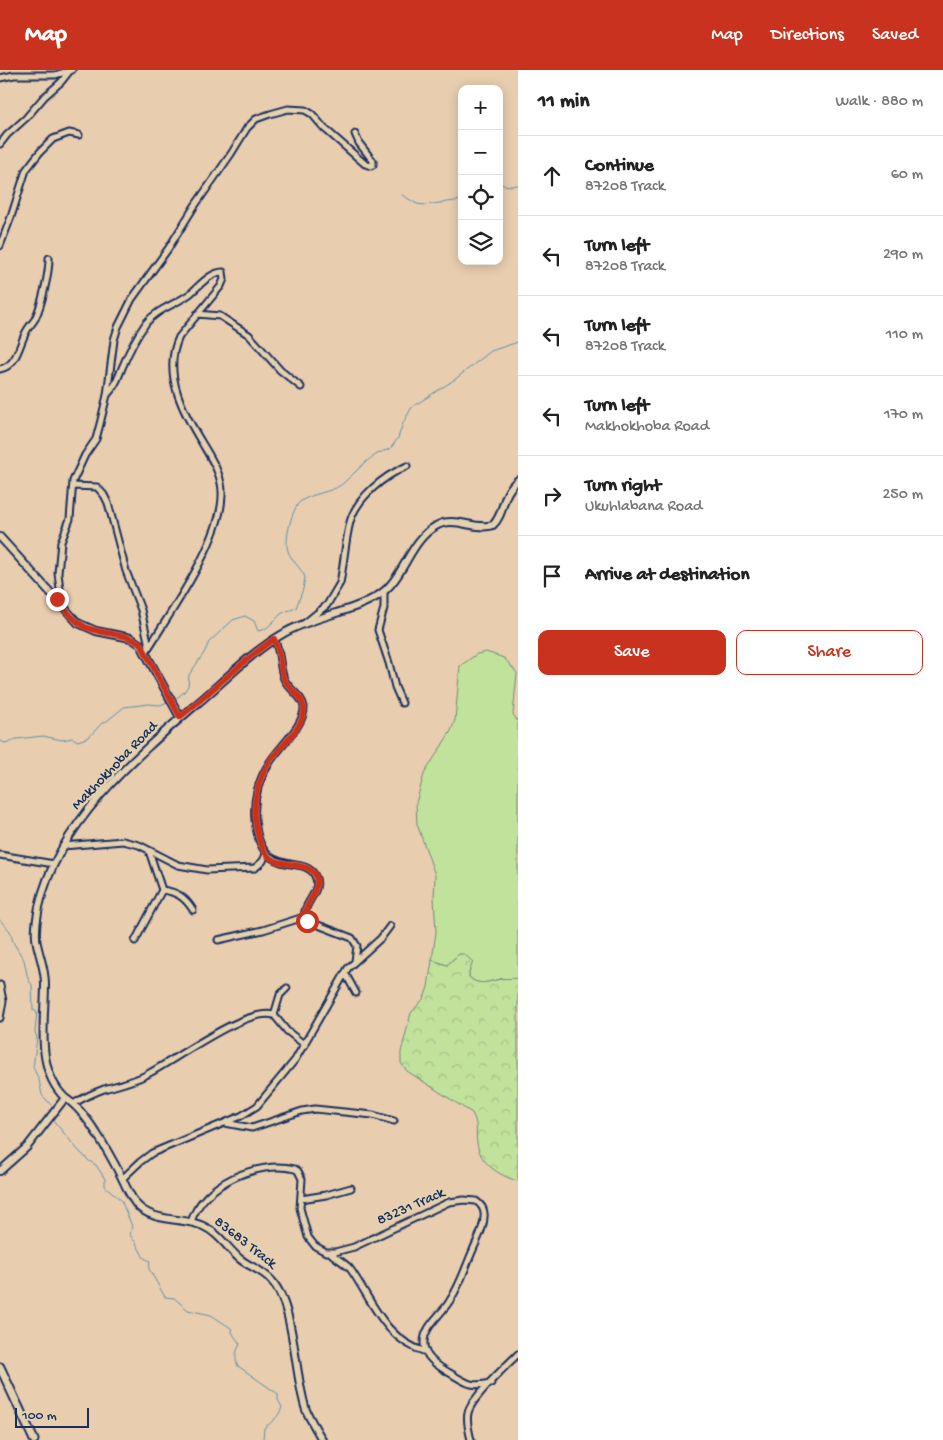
<!DOCTYPE html>
<html lang="en">
<head>
<meta charset="utf-8">
<style>
  :root { --surface:#fff; --page:#f6f6f6; --text:#222; --muted:#767676; --line:#e0e0e0; --accent:#c8321e }
  body { margin:0; font-family:"Gochi Hand",sans-serif; background:var(--page); color:var(--text) }
  .controls { position:absolute; right:15px; top:15px; display:grid; overflow:hidden; border-radius:10px; box-shadow:0 2px 12px #0003 }
  .controls button { width:45px; height:45px; display:grid; place-items:center; padding:0; border:0; border-bottom:1px solid var(--line); background:var(--surface); color:var(--text); font:25px sans-serif }
  .scale { position:absolute; left:15px; bottom:12px; width:74px; box-sizing:border-box; padding-left:5px; border:2px solid #1b2f5e; border-top:0; font-size:14px; line-height:18px; white-space:nowrap; color:#1b2f5e; -webkit-text-stroke:4px #e4d1af; paint-order:stroke }
  .stop { position:absolute; width:15px; height:15px; margin:-11px; border:4px solid #c8321e; border-radius:50%; background:#fff }
  .stop.end { background:#c8321e; border-color:#fff; box-shadow:0 1px 5px #0008 }
  .list { margin:0; padding:0; list-style:none }
  h2 { display:flex; justify-content:space-between; align-items:center; height:65px; margin:0; padding:0 20px; font-size:21px }
  h2 small { font-size:16px; font-weight:400; color:var(--muted) }
  .list li { display:grid; grid-template-columns:32px 1fr auto; gap:15px; align-items:center; box-sizing:border-box; height:80px; padding:0 20px; border-top:1px solid var(--line) }
  .list b { display:block; font-size:19px; white-space:nowrap }
  .list p { margin:0; font-size:16px; white-space:nowrap; color:var(--muted) }
  .list em { font-size:16px; font-style:normal; color:var(--muted) }
  .actions { display:flex; gap:10px; padding:15px 20px }
  .actions a { flex:1; padding:11px 0; border:1px solid var(--accent); border-radius:10px; text-align:center; font-size:18px; color:var(--accent) }
  .actions .main { background:var(--accent); color:#fff }
  .icon { flex:none; width:28px; height:28px; fill:none; stroke:currentColor; stroke-width:2; stroke-linecap:round; stroke-linejoin:round }
  .map { position:relative; flex:none; width:518px; height:1370px; overflow:hidden }
  header { display:flex; align-items:center; gap:30px; box-sizing:border-box; height:70px; padding:0 25px; background:var(--accent); color:#fff }
  header strong { font-size:24px }
  nav { display:flex; gap:28px; margin-inline-start:auto; font-size:18px }
  main { display:flex }
  aside { flex:1; background:var(--surface) }
  .map>svg:first-child { display:block }
  .green { fill:#c1e29b; stroke:#6e887c }
  .forest { fill:url(#forest-crowns); stroke:#6e887c }
  .lines { fill:none; stroke-linecap:round; stroke-linejoin:round }
  .stream { stroke:#5b93ab; stroke-width:1 }
  .minor-casing { stroke:#1b2f5e; stroke-width:9 }
  .tertiary-casing { stroke:#1b2f5e; stroke-width:10 }
  .secondary-casing { stroke:#1b2f5e; stroke-width:11 }
  .minor { stroke:#e4d1af; stroke-width:5 }
  .tertiary { stroke:#e4d1af; stroke-width:6 }
  .secondary { stroke:#e4d1af; stroke-width:7 }
  .route { stroke:#c8321e; stroke-width:6 }
  .labels { text-anchor:middle; dominant-baseline:central; stroke-width:5; stroke-linejoin:round; paint-order:stroke }
  .street-label { font-size:15px; fill:#1b2f5e; stroke:#e4d1af }
</style>
</head>
<body>
<header>
<strong>Map</strong>
<nav><a>Map</a><a>Directions</a><a>Saved</a></nav>
</header>
<main>
<div class="map">
<svg width="518" height="1370" viewBox="0 0 518 1370">
  <defs>
    <pattern id="forest-crowns" width="20" height="18" patternUnits="userSpaceOnUse" patternTransform="scale(1.25)"><rect width="20" height="18" fill="#c1e29b"/><path d="M2 6a3 3 0 1 1 6 0M12 15a3 3 0 1 1 6 0" fill="none" stroke="#a5c288"/></pattern>
  </defs>
  <rect width="100%" height="100%" fill="#e8cdaf"/>
  <filter id="ink" filterUnits="userSpaceOnUse"><feTurbulence type="fractalNoise" baseFrequency=".02" numOctaves="2"/><feDisplacementMap in="SourceGraphic" scale="10" xChannelSelector="R" yChannelSelector="G"/><feConvolveMatrix kernelMatrix="1 2 1 2 8 2 1 2 1" color-interpolation-filters="sRGB"/></filter>
  <g filter="url(#ink)">
    <path class="green" d="M 486,582 L 504,588 L 517,603 L 513,644 L 518,652 L 518,908 C 512,909 507,908 501,909 C 489,911 479,917 469,907 L 469,902 L 459,884 L 447,895 L 432,890 L 436,862 L 434,828 L 435,805 L 417,754 L 416,733 L 424,704 L 451,661 L 455,650 L 460,596 L 477,584 Z"/>
    <path class="forest" d="M 459,884 L 464,884 L 473,892 L 469,902 L 469,907 C 479,917 490,911 501,909 C 507,908 512,909 518,908 L 518,1111 C 500,1106 480,1094 477,1073 C 475,1060 479,1056 472,1043 L 407,1001 L 401,993 L 401,982 L 411,943 L 424,928 L 428,917 L 432,890 L 447,895 Z"/>
    <g class="lines">
      <path class="stream" d="M 499,114 L 511,116 L 518,115
        M 402,125 L 417,134 L 425,135 L 462,130
        M 174,630 L 184,622 L 188,616 L 189,605 L 204,583 L 209,572 L 233,550 L 245,546 L 254,551 L 258,561 C 268,560 273,551 281,544 C 285,541 291,540 296,538 L 303,519 L 305,507 C 301,498 291,490 288,481 C 284,471 292,437 301,431 C 313,423 329,423 341,415 C 357,402 369,384 390,379 L 398,368 L 403,353 L 412,337 L 454,310 L 491,281 L 518,272
        M 0,671 L 5,673 L 17,669 L 43,666 L 62,670 L 72,668 L 78,671 L 89,667 L 102,653 L 107,651 L 124,637 L 149,634 L 160,635 L 170,631
        M 0,850 L 10,861 L 13,872 L 24,890 L 28,909 L 32,915 L 33,940 L 37,942 L 35,962 L 37,968 L 33,997 L 39,1010 L 42,1025 L 54,1038
        M 54,1047 L 53,1050 L 78,1080 L 89,1091 L 96,1095 L 105,1109 L 105,1116 L 121,1130 L 132,1156 L 130,1165 L 136,1173 L 144,1188 L 150,1191 L 149,1199 L 165,1227 L 174,1228 L 188,1240 L 211,1245 L 231,1258 L 233,1264 L 240,1274 C 236,1282 234,1287 238,1296 L 278,1324 L 278,1330 L 282,1337 C 279,1347 272,1352 264,1358 L 263,1370"/>
      <defs>
        <path id="minor" d="M 0,8 L 14,5 L 55,5 L 72,0
          M 0,74 L 7,65 L 26,48 L 44,27 L 61,12 L 69,2
          M 0,176 L 11,147 L 26,100 L 40,82 L 53,69 L 69,63 L 79,65
          M 197,244 L 220,246 L 249,265 L 280,300 L 301,317
          M 0,299 C 17,296 19,275 26,262 C 28,257 32,254 35,249 C 42,234 49,204 49,188
          M 107,325 C 115,317 118,308 122,298 C 128,283 137,266 146,253 C 157,239 177,234 191,223 C 200,215 211,202 223,202 L 224,209 L 221,216 L 179,267 C 162,303 183,342 202,373 C 212,390 223,406 222,426 C 221,471 170,543 146,582
          M 73,416 L 97,417 L 104,425 L 108,433 L 126,501 L 141,540 L 149,576
          M 384,521 L 384,538 L 378,560 L 389,593 L 395,617 L 402,633
          M 62,535 L 58,503 L 61,472 L 70,449 L 73,411 L 85,385 L 96,369 L 100,354 L 107,325 L 114,270 L 118,257 L 132,229 L 168,179 L 194,137 L 231,84 L 247,58 L 256,49 L 270,44 L 288,39 L 305,40 L 312,44 L 324,58 L 365,94 L 371,96 L 373,95 L 373,91 L 359,73 L 355,64
          M 305,553 L 327,535 L 340,513 C 344,493 345,472 350,452 C 357,427 384,406 407,396
          M 274,569 C 281,582 279,596 284,609 C 289,620 302,625 304,637 C 305,655 279,677 270,692 C 259,709 253,730 255,750 C 261,813 304,782 315,806 C 323,822 301,834 305,848 L 313,853 L 352,868 L 357,876 L 355,891
          M 63,776 L 123,771 L 139,775 L 178,795 L 207,800 L 255,798 L 263,791 L 266,784
          M 0,785 L 54,794
          M 162,820 C 177,822 185,827 193,840
          M 218,870 L 263,860 L 304,847
          M 135,871 L 162,820 L 149,781
          M 345,903 L 356,923
          M 0,915 L 3,931 L 0,948
          M 274,945 L 280,925 L 287,918
          M 73,1034 C 83,1028 93,1023 104,1019 C 118,1015 131,1012 144,1006 C 173,992 244,937 274,945 L 287,961 L 305,975
          M 225,1053 L 252,1058 L 302,1041 L 315,1039 L 373,1045 L 394,1051
          M 122,1109 L 140,1092 L 152,1083 L 241,1046 L 257,1036 L 295,990 L 348,898 L 381,868 L 390,856
          M 301,1129 L 326,1125 L 351,1118
          M 191,1152 C 202,1114 258,1090 295,1099 L 298,1101 L 302,1109 L 300,1138 L 308,1167 L 315,1176 L 326,1182 L 335,1182 L 354,1177 L 449,1132 L 464,1130 L 476,1131 C 482,1135 485,1140 484,1147 C 484,1159 477,1170 473,1180 C 465,1198 460,1216 449,1232 C 441,1245 423,1257 424,1274 C 424,1287 438,1296 448,1302 C 466,1312 469,1318 491,1313
          M 330,1182 C 336,1189 346,1193 351,1200 C 373,1232 385,1270 426,1282
          M 471,1370 C 469,1361 466,1352 468,1343 C 471,1328 506,1296 518,1284"/>
        <path id="tertiary" d="M 0,467 L 78,553 L 96,561 L 131,568 L 141,575 L 180,647
          M 65,1028 C 87,1041 110,1085 122,1108 C 126,1117 130,1126 136,1134 C 152,1153 183,1147 203,1156 C 219,1163 227,1178 240,1189 C 250,1197 262,1200 271,1210 C 295,1235 294,1305 306,1340 C 310,1350 317,1360 322,1370
          M 0,1101 L 27,1077 L 65,1028 C 35,999 45,952 45,914 C 45,899 40,888 37,874 C 34,862 37,848 39,837 C 58,750 141,682 206,626 C 232,603 256,579 286,562 C 315,546 353,542 379,525 C 404,509 409,471 436,456 C 454,445 475,461 493,455 C 506,442 500,425 518,410"/>
        <path id="secondary" d="M 0,1297 L 34,1370"/>
      </defs>
      <use href="#minor" class="minor-casing"/>
      <use href="#tertiary" class="tertiary-casing"/>
      <use href="#secondary" class="secondary-casing"/>
      <use href="#minor" class="minor"/>
      <use href="#tertiary" class="tertiary"/>
      <use href="#secondary" class="secondary"/>
    </g>
  </g>
  <g class="lines" filter="url(#ink)">
    <path class="route" d="M 57,529 C 64,539 74,551 85,557 C 103,565 125,562 141,574 L 180,647 C 212,622 240,592 274,569 C 281,582 279,596 284,609 C 289,620 302,625 304,637 C 306,655 280,677 270,691 C 258,710 251,735 256,757 C 258,768 261,780 270,788 C 282,798 317,790 317,812 C 316,825 307,833 304,844 L 307,851"/>
  </g>
  <g class="labels">
    <g class="street-label">
      <text transform="translate(115 696) rotate(-46)">Makhokhoba Road</text>
      <text transform="translate(411 1137) rotate(-24)">83231 Track</text>
      <text transform="translate(245 1173) rotate(38)">83683 Track</text>
    </g>
  </g>
</svg>
<div class="controls">
<button>+</button>
<button>−</button>
<button><svg class="icon" aria-label="locate" viewBox="0 0 24 24"><circle cx="12" cy="12" r="6"/><path d="M12 2v4M12 18v4M2 12h4M18 12h4"/></svg></button>
<button><svg class="icon" aria-label="layers" viewBox="0 0 24 24"><path d="M12 4l9 5-9 5-9-5zM3 14l9 5 9-5"/></svg></button>
</div>
<div class="scale">100 m</div>
<div class="stop" style="left:307px;top:851px"></div>
<div class="stop end" style="left:57px;top:529px"></div>
</div>
<aside>
<h2>11 min<small>Walk · 880 m</small></h2>
<ul class="list">
<li><svg class="icon" aria-label="ahead" viewBox="0 0 24 24"><path d="M12 20V5M6 11l6-6 6 6"/></svg><div><b>Continue</b><p>87208 Track</p></div><em>60 m</em></li>
<li><svg class="icon" aria-label="left" viewBox="0 0 24 24"><path d="M17 20v-9H6M10 6l-5 5 5 5"/></svg><div><b>Turn left</b><p>87208 Track</p></div><em>290 m</em></li>
<li><svg class="icon" aria-label="left" viewBox="0 0 24 24"><path d="M17 20v-9H6M10 6l-5 5 5 5"/></svg><div><b>Turn left</b><p>87208 Track</p></div><em>110 m</em></li>
<li><svg class="icon" aria-label="left" viewBox="0 0 24 24"><path d="M17 20v-9H6M10 6l-5 5 5 5"/></svg><div><b>Turn left</b><p>Makhokhoba Road</p></div><em>170 m</em></li>
<li><svg class="icon" aria-label="right" viewBox="0 0 24 24"><path d="M7 20v-9h11M14 6l5 5-5 5"/></svg><div><b>Turn right</b><p>Ukuhlabana Road</p></div><em>250 m</em></li>
<li><svg class="icon" aria-label="arrive" viewBox="0 0 24 24"><path d="M6 21V4h12l-3 4 3 4H6"/></svg><div><b>Arrive at destination</b></div></li>
</ul>
<div class="actions"><a class="main">Save</a><a>Share</a></div>
</aside>
</main>
</body>
</html>
